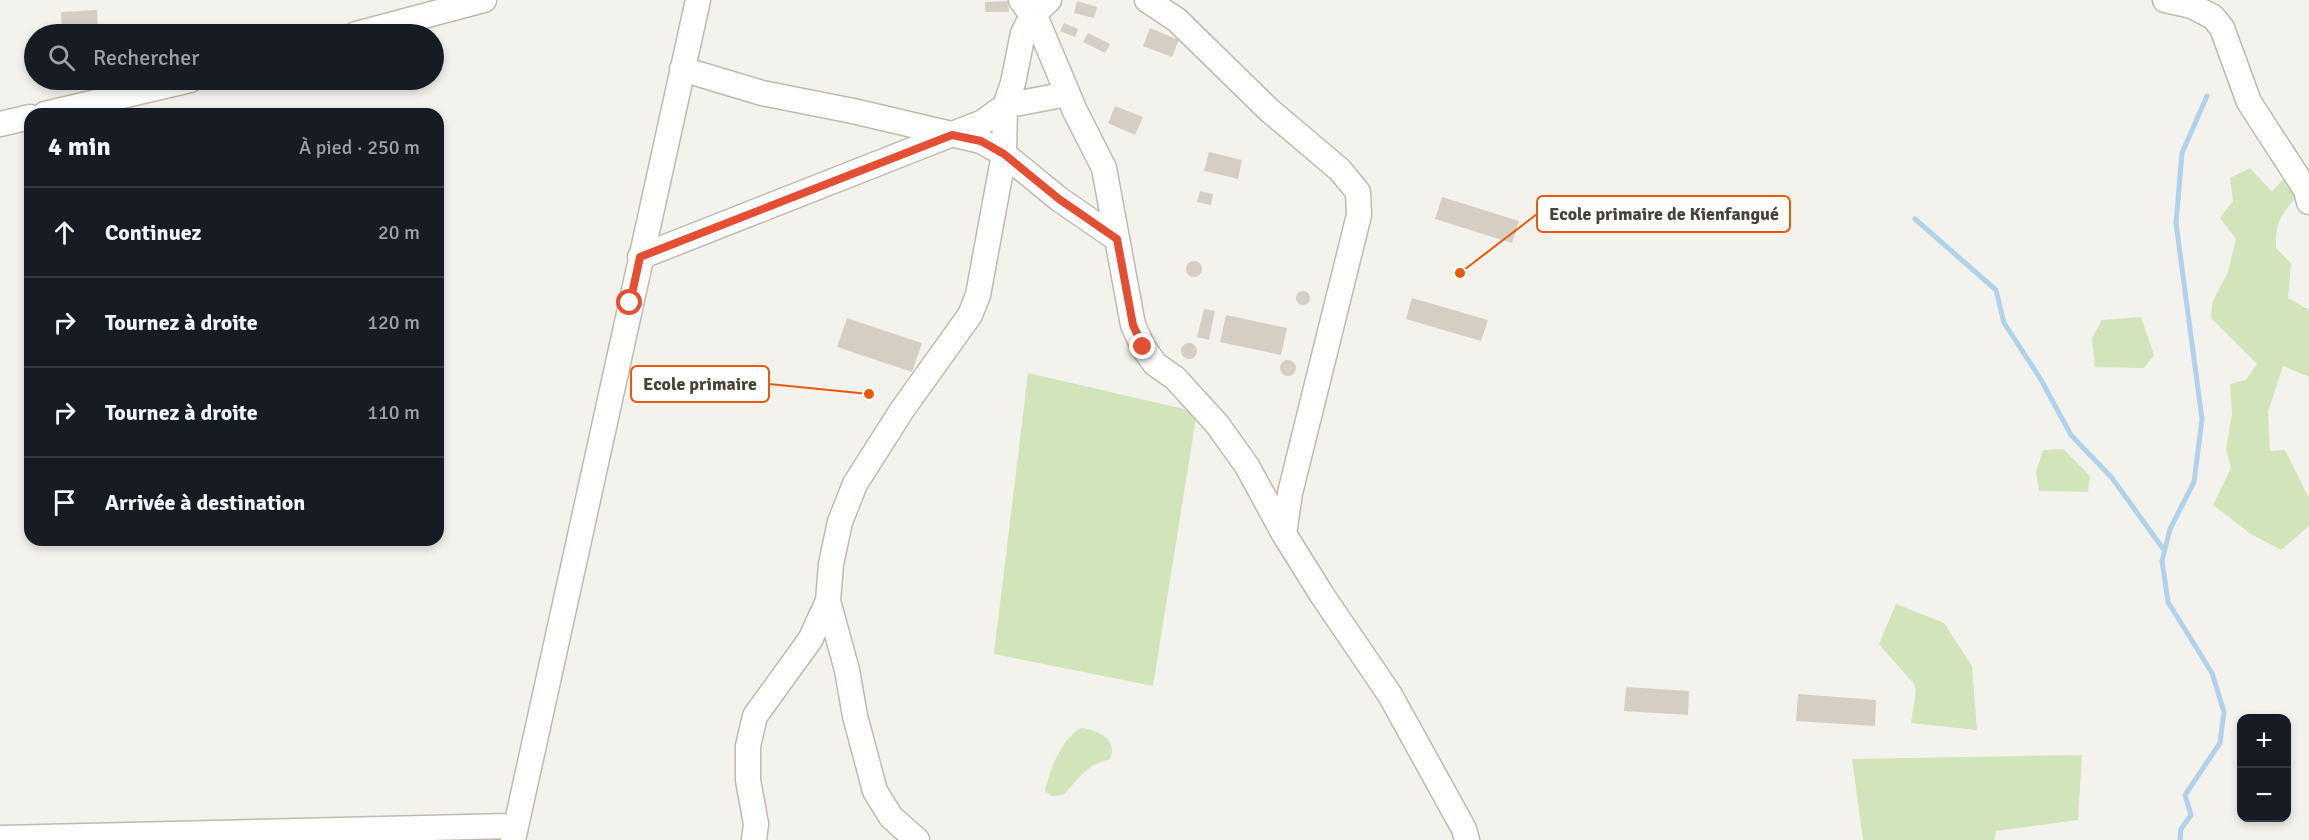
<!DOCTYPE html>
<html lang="fr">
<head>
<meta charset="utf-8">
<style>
  :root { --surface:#171b24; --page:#242831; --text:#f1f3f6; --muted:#9ea1a6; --line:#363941 }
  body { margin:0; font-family:Signika,sans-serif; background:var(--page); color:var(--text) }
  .controls { position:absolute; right:18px; bottom:18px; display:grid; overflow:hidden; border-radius:12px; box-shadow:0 3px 9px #0003 }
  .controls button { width:54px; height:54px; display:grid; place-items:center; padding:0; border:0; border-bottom:2px solid var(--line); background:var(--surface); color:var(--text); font:30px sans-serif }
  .stop { position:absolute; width:18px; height:18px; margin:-14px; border:4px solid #e44f33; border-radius:50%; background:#fff }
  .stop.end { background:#e44f33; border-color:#fff; box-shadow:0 2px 6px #0008 }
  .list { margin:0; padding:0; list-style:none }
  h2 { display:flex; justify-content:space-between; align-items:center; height:78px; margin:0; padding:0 24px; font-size:26px }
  h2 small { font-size:20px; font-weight:400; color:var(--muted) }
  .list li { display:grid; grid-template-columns:39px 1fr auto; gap:18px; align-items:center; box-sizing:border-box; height:90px; padding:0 24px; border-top:2px solid var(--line) }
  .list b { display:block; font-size:22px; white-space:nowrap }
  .list em { font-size:20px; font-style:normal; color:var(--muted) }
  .icon { flex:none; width:33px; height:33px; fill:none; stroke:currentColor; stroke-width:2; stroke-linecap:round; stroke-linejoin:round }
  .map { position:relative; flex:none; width:2309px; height:840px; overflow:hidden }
  .search { position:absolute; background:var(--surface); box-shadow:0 3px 9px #0003; left:24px; top:24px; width:420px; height:66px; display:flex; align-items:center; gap:15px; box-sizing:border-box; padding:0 21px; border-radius:33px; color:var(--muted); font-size:22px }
  .panel { position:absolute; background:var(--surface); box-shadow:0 3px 9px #0003; left:24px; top:108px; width:420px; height:438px; border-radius:18px }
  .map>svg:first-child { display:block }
  .green { fill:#d1e4ba }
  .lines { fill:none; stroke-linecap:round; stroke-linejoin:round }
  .stream { stroke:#b0d2ea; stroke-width:5 }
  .building { fill:#d5cec3 }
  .minor-casing { stroke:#bfbaaf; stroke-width:27 }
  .minor { stroke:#fff; stroke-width:24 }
  .route { stroke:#e44f33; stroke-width:8 }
  .leader { fill:none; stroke:#e8590c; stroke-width:2 }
  .callout-dot { fill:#e8590c; stroke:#fff; stroke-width:2 }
  .callout { fill:#fff; stroke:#e8590c; stroke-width:2 }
  .callout-label { font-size:18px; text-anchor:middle; font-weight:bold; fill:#48433a }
</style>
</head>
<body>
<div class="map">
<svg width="2309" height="840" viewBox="0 0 2309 840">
  <rect width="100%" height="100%" fill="#f4f2ec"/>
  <path class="green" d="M 2250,168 L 2272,192 L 2285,177 L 2301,187 C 2287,214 2275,213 2276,248 L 2291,263 L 2288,298 L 2309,310 L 2309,377 L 2283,366 L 2268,412 L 2270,451 L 2285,450 L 2309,498 L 2309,526 L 2281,550 L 2251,534 L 2213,505 L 2231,468 L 2226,449 L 2232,415 L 2230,384 L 2246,380 L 2257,364 L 2211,318 L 2212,303 L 2228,272 L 2236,239 L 2220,218 L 2233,201 L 2230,178 Z
    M 2141,317 L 2154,355 L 2144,368 L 2095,367 L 2092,338 L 2102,320 Z
    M 1028,373 L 1197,412 L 1153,686 L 994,654 Z
    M 2063,449 L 2090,476 L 2088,492 L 2039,491 L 2036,472 L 2043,450 Z
    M 1896,604 L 1944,623 L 1972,666 L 1977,730 L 1911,723 L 1916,690 L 1914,684 L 1879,644 Z
    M 1082,728 C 1099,731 1118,739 1110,759 C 1084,766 1081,777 1063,795 L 1052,796 L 1045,791 C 1049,771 1062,737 1082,728 Z
    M 2082,755 L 2078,820 L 1996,831 L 1994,840 L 1863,840 L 1852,759 Z"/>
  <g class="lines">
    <path class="stream" d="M 1915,219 L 1996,290 L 2004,323 L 2040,378 L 2071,435 L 2112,478 L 2164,550
      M 2180,840 L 2181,829 L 2191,815 L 2185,795 L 2220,743 L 2224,712 L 2212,673 L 2168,602 L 2162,561 L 2170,529 L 2194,482 L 2202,419 L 2176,223 L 2182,153 L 2207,96"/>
  </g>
  <path class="building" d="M 1008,1 L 1009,12 L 985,12 L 985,2 Z
    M 1077,1 L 1097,7 L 1094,18 L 1074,13 Z
    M 97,10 L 98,34 L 62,34 L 61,12 Z
    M 1064,23 L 1078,29 L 1075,37 L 1060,31 Z
    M 1150,28 L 1179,40 L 1172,57 L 1143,46 Z
    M 1088,33 L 1110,44 L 1105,53 L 1083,42 Z
    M 1115,106 L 1143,117 L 1135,135 L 1108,123 Z
    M 1209,152 L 1242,160 L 1238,179 L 1204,171 Z
    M 1200,191 L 1213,194 L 1211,205 L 1197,202 Z
    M 1442,197 L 1519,221 L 1512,243 L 1435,219 Z
    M1186 269a8 8 0 1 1 16 0a8 8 0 1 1-16 0Z
    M1296 298a7 7 0 1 1 14 0a7 7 0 1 1-14 0Z
    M 1412,298 L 1488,320 L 1481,341 L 1406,319 Z
    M 1204,309 L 1215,311 L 1209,340 L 1197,337 Z
    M 1226,315 L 1287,328 L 1281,355 L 1220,342 Z
    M 847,318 L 922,343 L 912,372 L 837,347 Z
    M1181 351a8 8 0 1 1 16 0a8 8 0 1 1-16 0Z
    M1280 368a8 8 0 1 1 16 0a8 8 0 1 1-16 0Z
    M 1626,687 L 1689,691 L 1688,715 L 1624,711 Z
    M 1798,694 L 1876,700 L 1875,726 L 1796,721 Z"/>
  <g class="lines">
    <defs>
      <path id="minor" d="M 1021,0 L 1038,23 L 1075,111 L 1104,168 L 1133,325 L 1143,347 L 1155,364 L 1175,378 L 1217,424 L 1247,466 L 1284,534 L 1322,595 L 1390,695 L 1464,829 L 1467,840
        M 1147,0 L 1177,20 L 1269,110 L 1340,170 L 1358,192 L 1359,215 L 1290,493 L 1284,534
        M 2165,0 L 2192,6 L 2213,17 L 2222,28 L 2249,102 L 2306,190 L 2309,202
        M 356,34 L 484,0
        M 682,69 L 762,93 L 853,111 L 981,141 L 1004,154 L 1059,199 L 1117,239
        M 45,114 L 190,80
        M 0,124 L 30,117
        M 640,257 L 983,122 L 1005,106 L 1013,83 L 1023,33 L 1032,16 L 1049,0
        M 828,601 L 847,670 L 855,716 L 875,791 L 891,817 L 917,840
        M 0,838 L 515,826
        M 513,840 L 698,0
        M 754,840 L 756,824 L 748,780 L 748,746 L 755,716 L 810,640 L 828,601 L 831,564 L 840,522 L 855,484 L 902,410 L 970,315 L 978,295 L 1004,154 L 1005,106 L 1067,94"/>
    </defs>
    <use href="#minor" class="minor-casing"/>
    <use href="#minor" class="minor"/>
  </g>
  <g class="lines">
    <path class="route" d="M 630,303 L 640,257 L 952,135 L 981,141 L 1004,154 L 1059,199 L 1117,239 L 1133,325 L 1143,347"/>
  </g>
  <path class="leader" d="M1460 273L1537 214M869 394L769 384"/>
  <g class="callout-dot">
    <circle cx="1460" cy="273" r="6"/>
    <circle cx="869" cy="394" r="6"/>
  </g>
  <g class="callout">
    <rect x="1537" y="196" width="253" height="36" rx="6"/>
    <rect x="631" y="366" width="138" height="36" rx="6"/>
  </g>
  <g class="callout-label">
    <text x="1664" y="220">Ecole primaire de Kienfangué</text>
    <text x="700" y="390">Ecole primaire</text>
  </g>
</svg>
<div class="controls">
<button>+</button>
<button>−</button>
</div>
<div class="stop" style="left:630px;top:303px"></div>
<div class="stop end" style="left:1143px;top:347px"></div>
<div class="search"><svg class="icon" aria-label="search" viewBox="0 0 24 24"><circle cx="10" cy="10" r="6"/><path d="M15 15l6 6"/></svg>Rechercher</div>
<section class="panel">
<h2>4 min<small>À pied · 250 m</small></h2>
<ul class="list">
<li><svg class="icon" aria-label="ahead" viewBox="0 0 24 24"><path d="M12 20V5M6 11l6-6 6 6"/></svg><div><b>Continuez</b></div><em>20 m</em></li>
<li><svg class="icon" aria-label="right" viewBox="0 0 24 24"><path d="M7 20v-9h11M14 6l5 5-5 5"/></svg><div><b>Tournez à droite</b></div><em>120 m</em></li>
<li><svg class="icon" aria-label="right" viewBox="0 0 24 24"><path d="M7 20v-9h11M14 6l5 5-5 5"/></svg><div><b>Tournez à droite</b></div><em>110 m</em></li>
<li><svg class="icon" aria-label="arrive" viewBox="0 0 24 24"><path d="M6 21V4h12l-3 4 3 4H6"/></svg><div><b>Arrivée à destination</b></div></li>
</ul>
</section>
</div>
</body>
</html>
